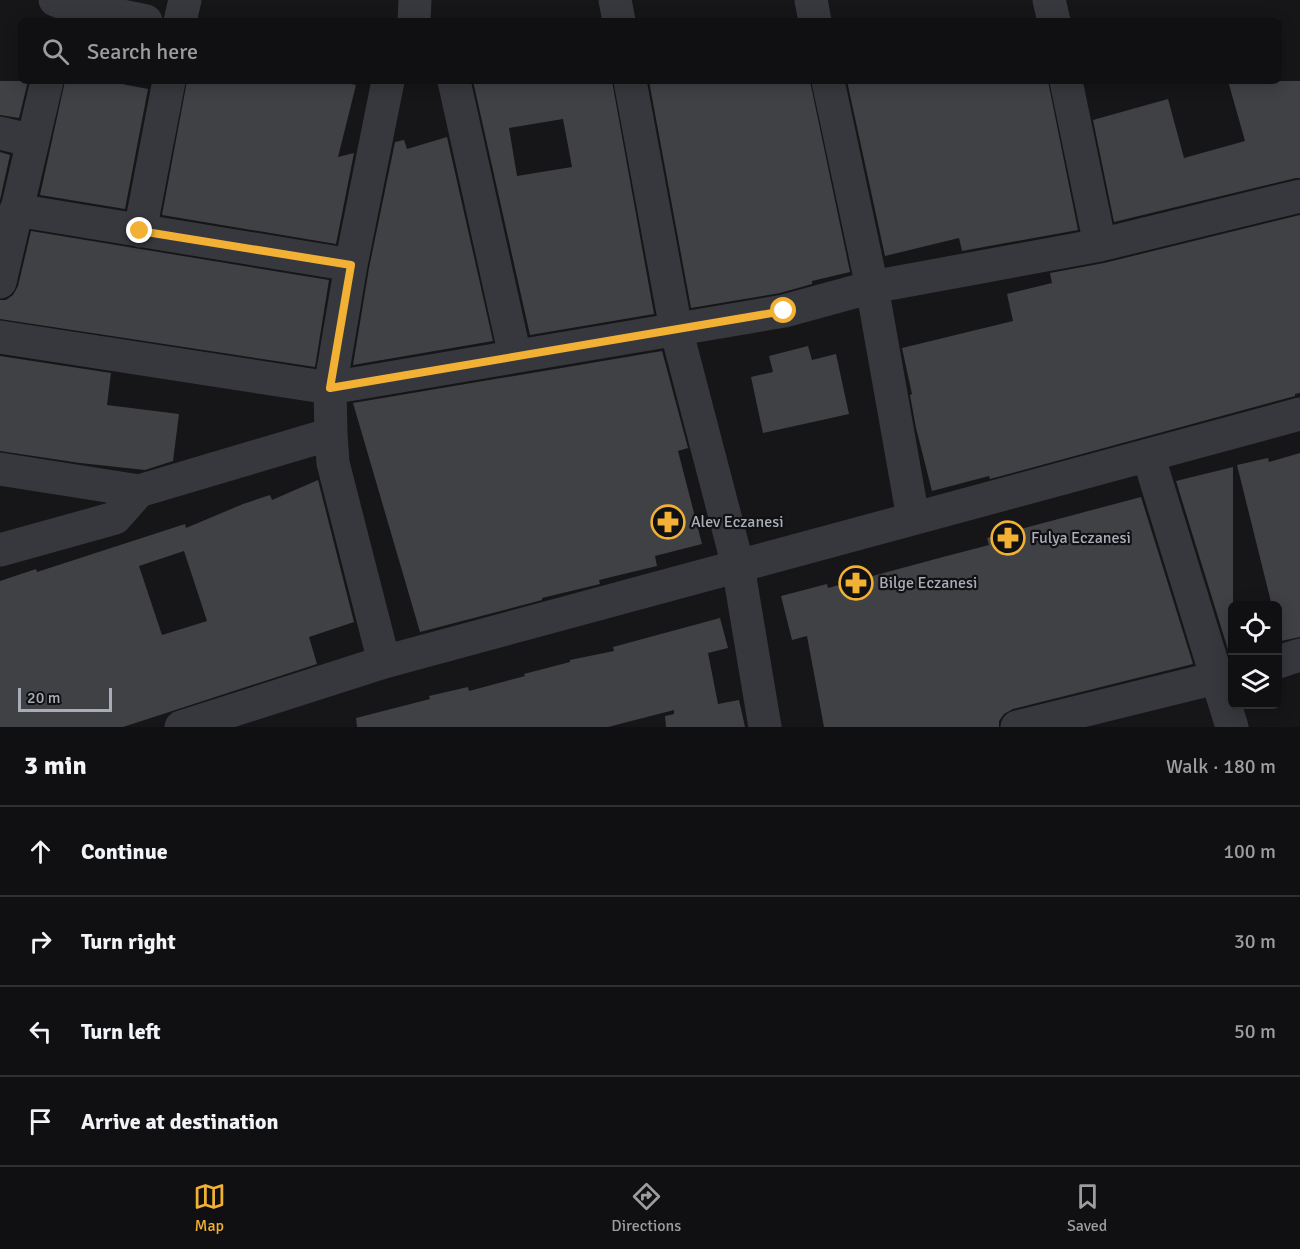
<!DOCTYPE html>
<html lang="en">
<head>
<meta charset="utf-8">
<style>
  :root { --surface:#101012; --page:#19191b; --text:#f1f3f6; --muted:#9c9d9f; --line:#303032; --accent:#f2b134 }
  body { margin:0; font-family:Signika,sans-serif; background:var(--page); color:var(--text) }
  .controls { position:absolute; right:18px; bottom:18px; display:grid; overflow:hidden; border-radius:9px; box-shadow:0 3px 15px #0003 }
  .controls button { width:54px; height:54px; display:grid; place-items:center; padding:0; border:0; border-bottom:2px solid var(--line); background:var(--surface); color:var(--text); font:30px sans-serif }
  .scale { position:absolute; left:18px; bottom:15px; width:94px; box-sizing:border-box; padding-left:6px; border:3px solid #a8adb8; border-top:0; font-size:16px; line-height:21px; white-space:nowrap; color:#a8adb8; -webkit-text-stroke:4px #111113; paint-order:stroke }
  .stop { position:absolute; width:18px; height:18px; margin:-14px; border:4px solid #f2b134; border-radius:50%; background:#fff }
  .stop.end { background:#f2b134; border-color:#fff; box-shadow:0 2px 6px #0008 }
  .list { margin:0; padding:0; list-style:none }
  h2 { display:flex; justify-content:space-between; align-items:center; height:78px; margin:0; padding:0 24px; font-size:26px }
  h2 small { font-size:20px; font-weight:400; color:var(--muted) }
  .list li { display:grid; grid-template-columns:39px 1fr auto; gap:18px; align-items:center; box-sizing:border-box; height:90px; padding:0 24px; border-top:2px solid var(--line) }
  .list b { display:block; font-size:22px; white-space:nowrap }
  .list em { font-size:20px; font-style:normal; color:var(--muted) }
  .icon { flex:none; width:33px; height:33px; fill:none; stroke:currentColor; stroke-width:2; stroke-linecap:round; stroke-linejoin:round }
  .map { position:relative; flex:none; width:1300px; height:727px; overflow:hidden }
  .search { position:absolute; background:var(--surface); box-shadow:0 3px 15px #0003; left:18px; right:18px; top:18px; height:66px; display:flex; align-items:center; gap:15px; box-sizing:border-box; padding:0 21px; border-radius:9px; color:var(--muted); font-size:22px }
  .sheet { height:438px; background:var(--surface) }
  nav { display:flex; justify-content:space-around; align-items:center; box-sizing:border-box; height:84px; border-top:2px solid var(--line); background:var(--surface); font-size:16px; color:var(--muted) }
  nav a { display:grid; justify-items:center; gap:3px }
  nav .on { color:var(--accent) }
  .map>svg:first-child { display:block }
  .building { fill:#404145; fill-rule:evenodd }
  .lines { fill:none; stroke-linecap:round; stroke-linejoin:round }
  .minor { stroke:#37383d; stroke-width:33 }
  .route { stroke:#f2b134; stroke-width:8 }
  .labels { text-anchor:middle; dominant-baseline:central; stroke-width:4.5; stroke-linejoin:round; paint-order:stroke }
  .poi-label { font-size:16px; fill:#a8adb8; stroke:#111113; text-anchor:start }
</style>
</head>
<body>
<div class="map">
<svg width="1300" height="727" viewBox="0 0 1300 727">
  <rect width="100%" height="100%" fill="#161618"/>
  <path class="building" d="M 0,81 L 28,81 L 19,118 L 0,115 Z
    M 65,81 L 107,81 L 148,89 L 125,209 L 40,195 Z
    M 187,81 L 340,81 L 356,85 L 338,157 L 354,153 L 336,244 L 162,215 Z
    M 473,81 L 612,81 L 654,314 L 530,335 ZM 563,119 L 572,167 L 517,176 L 509,128 Z
    M 649,81 L 810,81 L 850,272 L 812,281 L 812,284 L 780,293 L 691,308 Z
    M 847,81 L 1048,81 L 1078,230 L 962,251 L 959,238 L 885,256 Z
    M 1228,81 L 1300,81 L 1300,178 L 1296,178 L 1114,222 L 1093,120 L 1168,99 L 1184,158 L 1245,141 Z
    M 447,137 L 493,341 L 353,365 L 369,268 L 395,142 L 404,140 L 407,149 Z
    M 0,152 L 10,155 L 0,200 Z
    M 1300,215 L 1300,393 L 1295,394 L 1295,396 L 990,479 L 989,476 L 932,491 L 916,428 L 910,395 L 912,394 L 902,348 L 1013,321 L 1007,294 L 1052,283 L 1050,273 L 1104,263 Z
    M 31,231 L 329,280 L 315,367 L 0,319 L 0,300 L 6,300 L 13,295 L 18,286 Z
    M 808,346 L 812,360 L 836,354 L 849,414 L 763,433 L 751,377 L 773,372 L 769,356 Z
    M 662,351 L 688,448 L 678,451 L 702,544 L 655,556 L 657,566 L 599,580 L 600,584 L 542,598 L 542,600 L 420,632 L 353,403 Z
    M 0,356 L 111,373 L 107,405 L 179,414 L 173,461 L 145,470 L 80,463 L 0,451 Z
    M 1300,453 L 1300,637 L 1281,641 L 1278,626 L 1278,606 L 1272,606 L 1237,465 L 1268,458 L 1269,462 Z
    M 1233,467 L 1233,656 L 1230,656 L 1176,481 Z
    M 318,480 L 354,622 L 309,637 L 317,664 L 123,727 L 0,727 L 0,581 L 36,569 L 37,572 L 185,524 L 186,528 L 243,504 L 270,495 L 272,500 ZM 184,551 L 207,621 L 162,635 L 139,566 Z
    M 1141,497 L 1193,664 L 1013,709 L 1004,714 L 999,721 L 999,727 L 824,727 L 807,636 L 792,640 L 781,596 L 827,584 L 828,588 L 943,557 L 989,545 L 987,538 Z
    M 720,618 L 728,648 L 708,653 L 718,704 L 739,700 L 745,727 L 666,727 L 665,716 L 674,714 L 674,710 L 608,727 L 357,727 L 356,718 L 430,699 L 429,696 L 468,687 L 469,691 L 525,676 L 524,674 L 570,662 L 570,660 L 614,651 L 613,647 Z"/>
  <g class="lines">
    <path class="minor" d="M 55,0 L 65,4 L 146,21
      M 615,0 L 619,21
      M 811,0 L 815,21
      M 1049,0 L 1054,21
      M 180,21 L 185,0
      M 414,21 L 415,0
      M 454,81 L 515,356
      M 630,81 L 676,329 L 738,566 L 765,727
      M 828,81 L 872,287 L 913,518
      M 1066,81 L 1100,245
      M 0,133 L 33,141
      M 16,210 L 351,265
      M 140,231 L 169,81
      M 0,282 L 47,81
      M 0,337 L 330,388 L 784,311 L 872,287 L 1100,245 L 1300,196
      M 1148,455 L 1232,727
      M 0,469 L 139,491 L 331,434
      M 0,550 L 115,518 L 139,491
      M 384,662 L 333,463 L 331,434 L 330,388 L 351,265 L 388,81
      M 1278,662 L 1300,655
      M 181,727 L 384,662 L 1300,414
      M 1017,727 L 1232,674"/>
  </g>
  <g class="lines">
    <path class="route" d="M 140,231 L 351,265 L 330,388 L 784,311"/>
  </g>
  <defs>
    <symbol id="pharmacy-ring" viewBox="-11 -11 22 22"><circle r="9.5" fill="#111113" stroke="#f2b134" stroke-width="1.5"/><path d="M-2-6h4v4h4v4h-4v4h-4v-4h-4v-4h4Z" fill="#f2b134"/></symbol>
  </defs>
  <g fill-rule="evenodd">
    <use href="#pharmacy-ring" x="649" y="503" width="38" height="38"/>
    <use href="#pharmacy-ring" x="989" y="519" width="38" height="38"/>
    <use href="#pharmacy-ring" x="837" y="564" width="38" height="38"/>
  </g>
  <g class="labels">
    <g class="poi-label">
      <text x="691" y="522">Alev Eczanesi</text>
      <text x="1031" y="538">Fulya Eczanesi</text>
      <text x="879" y="583">Bilge Eczanesi</text>
    </g>
  </g>
</svg>
<div class="controls">
<button><svg class="icon" aria-label="locate" viewBox="0 0 24 24"><circle cx="12" cy="12" r="6"/><path d="M12 2v4M12 18v4M2 12h4M18 12h4"/></svg></button>
<button><svg class="icon" aria-label="layers" viewBox="0 0 24 24"><path d="M12 4l9 5-9 5-9-5zM3 14l9 5 9-5"/></svg></button>
</div>
<div class="scale">20 m</div>
<div class="stop" style="left:784px;top:311px"></div>
<div class="stop end" style="left:140px;top:231px"></div>
<div class="search"><svg class="icon" aria-label="search" viewBox="0 0 24 24"><circle cx="10" cy="10" r="6"/><path d="M15 15l6 6"/></svg>Search here</div>
</div>
<section class="sheet">
<h2>3 min<small>Walk · 180 m</small></h2>
<ul class="list">
<li><svg class="icon" aria-label="ahead" viewBox="0 0 24 24"><path d="M12 20V5M6 11l6-6 6 6"/></svg><div><b>Continue</b></div><em>100 m</em></li>
<li><svg class="icon" aria-label="right" viewBox="0 0 24 24"><path d="M7 20v-9h11M14 6l5 5-5 5"/></svg><div><b>Turn right</b></div><em>30 m</em></li>
<li><svg class="icon" aria-label="left" viewBox="0 0 24 24"><path d="M17 20v-9H6M10 6l-5 5 5 5"/></svg><div><b>Turn left</b></div><em>50 m</em></li>
<li><svg class="icon" aria-label="arrive" viewBox="0 0 24 24"><path d="M6 21V4h12l-3 4 3 4H6"/></svg><div><b>Arrive at destination</b></div></li>
</ul>
</section>
<nav>
<a class="on"><svg class="icon" aria-label="map" viewBox="0 0 24 24"><path d="M3 6l6-2 6 2 6-2v14l-6 2-6-2-6 2zM9 4v14M15 6v14"/></svg>Map</a>
<a><svg class="icon" aria-label="directions" viewBox="0 0 24 24"><path d="M12 3l9 9-9 9-9-9zM9 14v-3h6M13 9l2 2-2 2"/></svg>Directions</a>
<a><svg class="icon" aria-label="saved" viewBox="0 0 24 24"><path d="M7 4h10v16l-5-4-5 4z"/></svg>Saved</a>
</nav>
</body>
</html>
